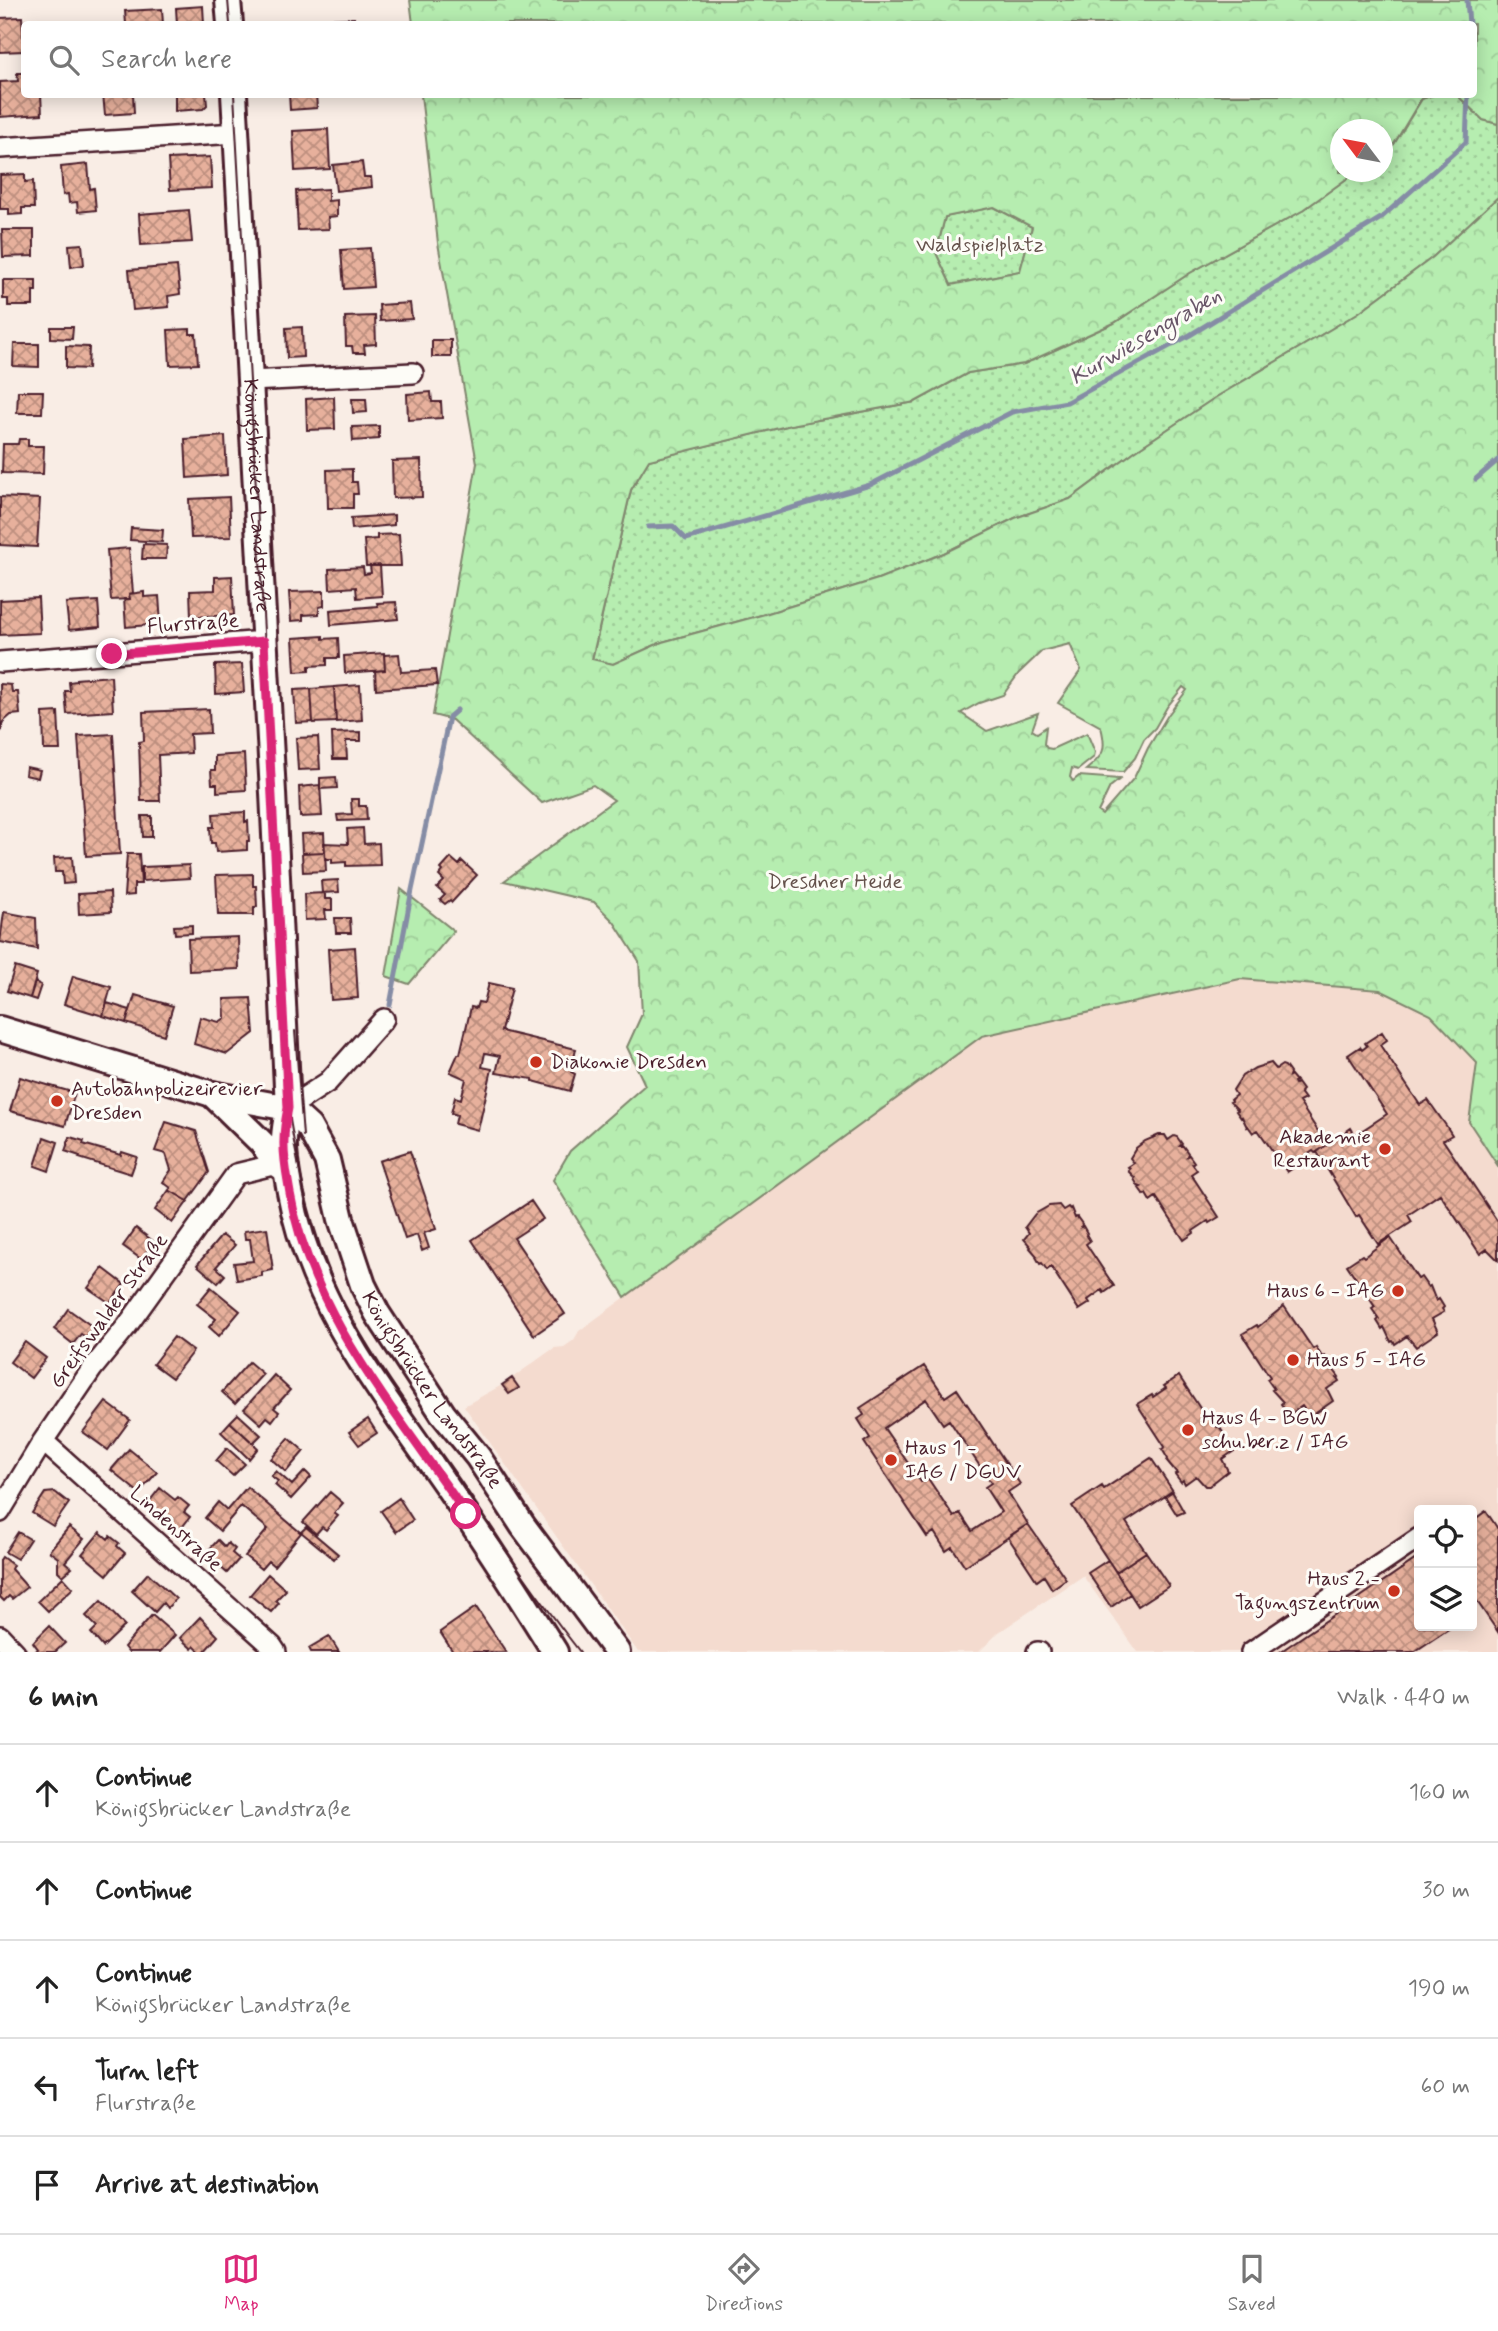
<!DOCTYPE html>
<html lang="en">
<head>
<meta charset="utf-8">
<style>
  :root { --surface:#fff; --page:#f6f6f6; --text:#222; --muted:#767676; --line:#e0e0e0; --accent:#db2777 }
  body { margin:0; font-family:Mynerve,sans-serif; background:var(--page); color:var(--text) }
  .controls { position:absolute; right:21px; bottom:21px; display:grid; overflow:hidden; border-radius:7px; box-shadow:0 4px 18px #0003 }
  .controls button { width:63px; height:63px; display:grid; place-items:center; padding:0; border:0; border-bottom:2px solid var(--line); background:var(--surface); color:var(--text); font:35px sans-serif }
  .compass { position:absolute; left:1330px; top:119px; width:63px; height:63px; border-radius:50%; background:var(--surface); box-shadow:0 4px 18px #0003; rotate:302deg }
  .stop { position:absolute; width:21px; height:21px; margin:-16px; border:5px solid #db2777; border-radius:50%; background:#fff }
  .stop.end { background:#db2777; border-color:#fff; box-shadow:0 2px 7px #0008 }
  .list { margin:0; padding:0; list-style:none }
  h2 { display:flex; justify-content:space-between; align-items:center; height:91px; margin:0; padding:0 28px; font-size:30px }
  h2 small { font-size:23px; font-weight:400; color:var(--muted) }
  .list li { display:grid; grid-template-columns:46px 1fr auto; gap:21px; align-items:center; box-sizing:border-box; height:98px; padding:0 28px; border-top:2px solid var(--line) }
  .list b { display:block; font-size:26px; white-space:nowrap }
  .list p { margin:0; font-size:23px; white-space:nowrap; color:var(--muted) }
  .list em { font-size:23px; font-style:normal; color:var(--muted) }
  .icon { flex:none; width:38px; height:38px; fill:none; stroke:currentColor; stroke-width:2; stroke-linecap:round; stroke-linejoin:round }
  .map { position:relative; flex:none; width:1498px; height:1652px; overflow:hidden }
  .search { position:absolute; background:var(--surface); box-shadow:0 4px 18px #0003; left:21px; right:21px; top:21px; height:77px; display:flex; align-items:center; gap:18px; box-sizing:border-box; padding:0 24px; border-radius:7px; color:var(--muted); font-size:26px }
  .sheet { height:581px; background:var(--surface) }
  nav { display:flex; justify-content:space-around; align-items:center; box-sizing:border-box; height:98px; border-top:2px solid var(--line); background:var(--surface); font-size:19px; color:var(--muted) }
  nav a { display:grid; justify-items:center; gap:4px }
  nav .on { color:var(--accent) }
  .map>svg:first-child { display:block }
  .built { fill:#f4dbcf; fill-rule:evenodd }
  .green { fill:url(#green-dots); stroke:#80866e; stroke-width:2 }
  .forest { fill:url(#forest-crowns); stroke:#80866e; stroke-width:2; fill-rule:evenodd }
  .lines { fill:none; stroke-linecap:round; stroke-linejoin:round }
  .stream { stroke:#858ca5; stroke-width:5 }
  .building { fill:url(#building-cross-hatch); stroke:#4a1f2b; stroke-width:2; fill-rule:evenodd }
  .minor-casing { stroke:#4a1f2b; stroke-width:24 }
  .major-casing { stroke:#4a1f2b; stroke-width:30 }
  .minor { stroke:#fdfcf7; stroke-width:19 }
  .major { stroke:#fdfcf7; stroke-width:24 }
  .tram { stroke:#4a1f2b; stroke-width:2 }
  .route { stroke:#db2777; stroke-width:9 }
  .poi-dot { fill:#c8321e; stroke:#fdfcf7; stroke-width:2.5 }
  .labels { text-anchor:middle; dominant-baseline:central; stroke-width:6; stroke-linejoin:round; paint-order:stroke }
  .park-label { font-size:21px; fill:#65524c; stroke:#fdfcf7 }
  .street-label { font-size:21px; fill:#4a1f2b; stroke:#fdfcf7 }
  .poi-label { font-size:21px; fill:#4a1f2b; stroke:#fdfcf7; text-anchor:start }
  .water-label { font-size:23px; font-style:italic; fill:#685568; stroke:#fdfcf7 }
</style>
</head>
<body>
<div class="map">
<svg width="1498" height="1652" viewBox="0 0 1498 1652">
  <defs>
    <pattern id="green-dots" width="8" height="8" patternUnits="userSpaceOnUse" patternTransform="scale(1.75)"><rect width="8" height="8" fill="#b6edb0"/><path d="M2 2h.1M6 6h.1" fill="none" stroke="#9ecb98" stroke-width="1.8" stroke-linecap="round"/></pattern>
    <pattern id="forest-crowns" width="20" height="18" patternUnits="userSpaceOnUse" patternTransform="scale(1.75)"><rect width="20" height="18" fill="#b6edb0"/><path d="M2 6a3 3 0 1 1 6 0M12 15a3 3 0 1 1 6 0" fill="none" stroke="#9ecb98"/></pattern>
    <pattern id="building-cross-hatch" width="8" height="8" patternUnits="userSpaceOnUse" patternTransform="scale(1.75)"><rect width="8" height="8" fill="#e7b09c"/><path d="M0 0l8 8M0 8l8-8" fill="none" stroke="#bd8f7f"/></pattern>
  </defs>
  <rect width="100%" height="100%" fill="#f9ede5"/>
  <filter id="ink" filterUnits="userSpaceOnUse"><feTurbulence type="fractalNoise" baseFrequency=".0143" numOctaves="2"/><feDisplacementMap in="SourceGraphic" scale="14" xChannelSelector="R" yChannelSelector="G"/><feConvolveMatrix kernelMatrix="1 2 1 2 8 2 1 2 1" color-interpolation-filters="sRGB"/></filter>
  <g filter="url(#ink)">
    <path class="built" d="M 1240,979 L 1380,990 L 1431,1015 L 1477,1063 L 1469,1122 L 1498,1166 L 1498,1652 L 1138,1652 L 1083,1576 L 999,1632 L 979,1652 L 638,1652 L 464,1406 L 502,1385 L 509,1394 L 518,1388 L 512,1378 L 554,1348 L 564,1347 L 574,1340 L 579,1331 L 982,1036 ZM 1419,1510 L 1472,1510 L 1472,1626 L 1419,1626 Z"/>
    <path class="green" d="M 1433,95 L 1457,95 L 1483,120 L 1498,124 L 1498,197 L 1433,257 L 1358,313 L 1213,399 L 1135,451 L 1070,499 L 1015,518 L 944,553 L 878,579 L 765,614 L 662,642 L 613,664 L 592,660 L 631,490 L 649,460 L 791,425 L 915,402 L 968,373 L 1024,364 L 1114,323 L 1190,273 L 1302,211 L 1356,172 L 1382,172 L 1383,152 L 1394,144 L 1422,99 Z
      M 994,207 L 1032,227 L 1020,271 L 951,285 L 936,253 L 945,217 Z"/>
    <path class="forest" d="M 410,0 L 1498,0 L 1498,124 L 1483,120 L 1457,95 L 1474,94 L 1474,24 L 413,24 Z
      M 421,95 L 1433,95 L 1421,99 L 1394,144 L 1383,152 L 1382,130 L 1340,130 L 1340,172 L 1356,172 L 1302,211 L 1190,273 L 1114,323 L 1024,364 L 968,373 L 915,402 L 791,425 L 649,460 L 631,490 L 592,659 L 613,664 L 662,642 L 765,614 L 878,579 L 944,553 L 1015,518 L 1070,499 L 1135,451 L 1213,399 L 1358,313 L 1433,257 L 1498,197 L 1498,1166 L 1469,1122 L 1477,1063 L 1431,1015 L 1380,990 L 1240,979 L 982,1036 L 625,1297 L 553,1180 L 570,1151 L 645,1085 L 627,1047 L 642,1014 L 639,961 L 614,922 L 594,902 L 504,881 L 614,800 L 593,785 L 542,803 L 452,720 L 433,715 L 477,463 L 438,243 ZM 994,207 L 1032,227 L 1020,271 L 951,285 L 936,253 L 945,217 ZM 1070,644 L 1081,670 L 1058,703 L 1101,727 C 1107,750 1104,755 1086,770 L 1123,772 L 1135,758 L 1144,739 L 1155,728 L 1167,707 L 1183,687 L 1187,690 L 1168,715 L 1148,748 L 1134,778 L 1102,815 L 1098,812 L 1110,787 L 1120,779 L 1079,776 L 1073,781 L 1070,777 L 1072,768 L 1078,770 L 1094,757 L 1095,752 L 1087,733 L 1052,749 L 1047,748 L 1044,744 L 1046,727 L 1037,733 L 1032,730 L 1038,713 L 987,731 L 961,713 L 979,703 L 1003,695 L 1019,673 L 1042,651 Z
      M 401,889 L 454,931 L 409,984 L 386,976 Z"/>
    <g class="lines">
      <path class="stream" d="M 1467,0 L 1469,24
        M 1476,479 L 1498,460
        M 648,527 L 673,526 L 686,539 L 870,485 L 1012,412 L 1067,402 L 1190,335 L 1381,218 L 1466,142 L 1468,94
        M 390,1005 L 412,890 L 449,717 L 457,710"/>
    </g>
    <path class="building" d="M 203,6 L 204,24 L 177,24 L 176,8 Z
      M 162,9 L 163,24 L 126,24 L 125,11 Z
      M 22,17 L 24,51 L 0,52 L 0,18 Z
      M 354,18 L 354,24 L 328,24 L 327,19 Z
      M 17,73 L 24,73 L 24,94 L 41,94 L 42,114 L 0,117 L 0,82 L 18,81 Z
      M 103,94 L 133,94 L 134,113 L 105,115 Z
      M 175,94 L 206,94 L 207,105 L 203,109 L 175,111 Z
      M 289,94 L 316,94 L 317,108 L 290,110 Z
      M 328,129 L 330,169 L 295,171 L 293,131 Z
      M 210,157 L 212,188 L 170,190 L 168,159 Z
      M 362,162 L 364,177 L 371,177 L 372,187 L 336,191 L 333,165 Z
      M 88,164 L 90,189 L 94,188 L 96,210 L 78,212 L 77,202 L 69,203 L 68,194 L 63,195 L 61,167 Z
      M 25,174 L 25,182 L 33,181 L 34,208 L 22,208 L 22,214 L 9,215 L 9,209 L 0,209 L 0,175 Z
      M 328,189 L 328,201 L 337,200 L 337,216 L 328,217 L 329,229 L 298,230 L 296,191 Z
      M 189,210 L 192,242 L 141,245 L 139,214 Z
      M 2,230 L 34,230 L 34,256 L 3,257 Z
      M 82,244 L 84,265 L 71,267 L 69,245 Z
      M 370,248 L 373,287 L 344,289 L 341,250 Z
      M 177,266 L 180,294 L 168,296 L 169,307 L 133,310 L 129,270 Z
      M 3,280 L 36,280 L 36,291 L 33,291 L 33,306 L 8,306 L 8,299 L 3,299 Z
      M 410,303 L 412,319 L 380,321 L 379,305 Z
      M 375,316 L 376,344 L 364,345 L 365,353 L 353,353 L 352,346 L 346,346 L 345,317 Z
      M 51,327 L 73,327 L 72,339 L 51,338 Z
      M 302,327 L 303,357 L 287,358 L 286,328 Z
      M 190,329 L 190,334 L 196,334 L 198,364 L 170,365 L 168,330 Z
      M 432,340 L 451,340 L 451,357 L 432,357 Z
      M 14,344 L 39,344 L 39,367 L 13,366 Z
      M 66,346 L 89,347 L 88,369 L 66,368 Z
      M 18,391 L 43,391 L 42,413 L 17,413 Z
      M 431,392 L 432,402 L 441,402 L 442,418 L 408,420 L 407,394 Z
      M 334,397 L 335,429 L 307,430 L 306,399 Z
      M 352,399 L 366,399 L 367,412 L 353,413 Z
      M 379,426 L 379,439 L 353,441 L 352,427 Z
      M 225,436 L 227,475 L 187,478 L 185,439 Z
      M 19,439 L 28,439 L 28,446 L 44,446 L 43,474 L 2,473 L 3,444 L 18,444 Z
      M 421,460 L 422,497 L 393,498 L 392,461 Z
      M 352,469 L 352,482 L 357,482 L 358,494 L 353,494 L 353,508 L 328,508 L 327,470 Z
      M 0,497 L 40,499 L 37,547 L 0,545 Z
      M 229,497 L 231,537 L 191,538 L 189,499 Z
      M 394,515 L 394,525 L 352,529 L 351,518 Z
      M 131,528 L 163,530 L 162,542 L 130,540 Z
      M 399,534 L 401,566 L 366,566 L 364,540 L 377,539 L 377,535 Z
      M 143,544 L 167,545 L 166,559 L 142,559 Z
      M 129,548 L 133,593 L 129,594 L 130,599 L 111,600 L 107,550 Z
      M 380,565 L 382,596 L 357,598 L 356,587 L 330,589 L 329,569 L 363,567 L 364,574 L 371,573 L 370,566 Z
      M 232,576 L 234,615 L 191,617 L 190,591 L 215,590 L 215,577 Z
      M 324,591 L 324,606 L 319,607 L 319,614 L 303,615 L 303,620 L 291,621 L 289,592 Z
      M 144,592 L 144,597 L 159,596 L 161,624 L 126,627 L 124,599 L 130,599 L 129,594 Z
      M 38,598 L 40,633 L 0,635 L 0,600 Z
      M 98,601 L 100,627 L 69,630 L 66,603 Z
      M 396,602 L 398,619 L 331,625 L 330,610 L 378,606 L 377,603 Z
      M 323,636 L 323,639 L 338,638 L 339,658 L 327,658 L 327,665 L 309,666 L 309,671 L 295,672 L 293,638 Z
      M 384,653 L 385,670 L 345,673 L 344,656 Z
      M 399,654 L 401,672 L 435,670 L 437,685 L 376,689 L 375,671 L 385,670 L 384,655 Z
      M 242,664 L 244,692 L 216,694 L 215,665 Z
      M 111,676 L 113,711 L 67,714 L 65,691 L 70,691 L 69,682 L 76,681 L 76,679 Z
      M 0,684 L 11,685 L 12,692 L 18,692 L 20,714 L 11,715 L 3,722 L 1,732 Z
      M 360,685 L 362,720 L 336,722 L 334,687 Z
      M 334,687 L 336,722 L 313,723 L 311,689 Z
      M 311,689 L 313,722 L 296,723 L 294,690 Z
      M 209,709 L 210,733 L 190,734 L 191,753 L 158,755 L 160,801 L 141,801 L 139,742 L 144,741 L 143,712 Z
      M 58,712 L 60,750 L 44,750 L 43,713 Z
      M 361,732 L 361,741 L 346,741 L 347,759 L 333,759 L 332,733 Z
      M 113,734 L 120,854 L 86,856 L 78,736 Z
      M 318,737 L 320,769 L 298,770 L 296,738 Z
      M 244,754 L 246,790 L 217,792 L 217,784 L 212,784 L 211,770 L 215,770 L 215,756 Z
      M 26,767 L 40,770 L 38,778 L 25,775 Z
      M 336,777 L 337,788 L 320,789 L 320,778 Z
      M 320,785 L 322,816 L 300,817 L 299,787 Z
      M 351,799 L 359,799 L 359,806 L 366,806 L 367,820 L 338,821 L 337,815 L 352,814 Z
      M 245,812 L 245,822 L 248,821 L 249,841 L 247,841 L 247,850 L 216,852 L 215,843 L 211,843 L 210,827 L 214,827 L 213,814 Z
      M 142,816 L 152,816 L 152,837 L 143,837 Z
      M 363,828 L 364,844 L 379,843 L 380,865 L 346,866 L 346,862 L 332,863 L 332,859 L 325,859 L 324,843 L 348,844 L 347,829 Z
      M 324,833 L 325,852 L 302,853 L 301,834 Z
      M 325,852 L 326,871 L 303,872 L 302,853 Z
      M 127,854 L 139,854 L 141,884 L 134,884 L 134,895 L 124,896 Z
      M 72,857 L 74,883 L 63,884 L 62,872 L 55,872 L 54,858 Z
      M 451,858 L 459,865 L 462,861 L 477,875 L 452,902 L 450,900 L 445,904 L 440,900 L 445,895 L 437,888 L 444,881 L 439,876 L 443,871 L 441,869 Z
      M 189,865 L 190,878 L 142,881 L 142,867 Z
      M 253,874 L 253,886 L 256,886 L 257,907 L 254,907 L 254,915 L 218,915 L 216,875 Z
      M 338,880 L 339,892 L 322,893 L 321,881 Z
      M 110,892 L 111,912 L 79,914 L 78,894 Z
      M 325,893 L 325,899 L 332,899 L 332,910 L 325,910 L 326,919 L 305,920 L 304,894 Z
      M 4,912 L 36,918 L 37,949 L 0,942 Z
      M 335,918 L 350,918 L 351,933 L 336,933 Z
      M 192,925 L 192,933 L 175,934 L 174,926 Z
      M 238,937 L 239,969 L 189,971 L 188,939 Z
      M 355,947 L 358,998 L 331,1000 L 328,949 Z
      M 15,967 L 37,974 L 30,998 L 7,991 Z
      M 73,976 L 111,987 L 103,1016 L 64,1004 Z
      M 35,982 L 41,985 L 36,1000 L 30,998 Z
      M 489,983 L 512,988 L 501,1031 L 576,1049 L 571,1072 L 575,1074 L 570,1091 L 533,1081 L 533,1079 L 496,1073 L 500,1056 L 485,1053 L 482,1067 L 492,1069 L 478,1130 L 455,1124 L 457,1115 L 451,1113 L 455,1097 L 461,1099 L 466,1079 L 450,1072 L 458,1054 L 460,1054 L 471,1007 L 476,1008 L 478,1002 L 484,1003 Z
      M 135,995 L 173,1006 L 164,1035 L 126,1023 Z
      M 251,998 L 254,1033 L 227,1054 L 194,1044 L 200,1017 L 219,1022 L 225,1018 L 224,999 Z
      M 107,1003 L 130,1010 L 126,1023 L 103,1016 Z
      M 1382,1032 L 1387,1040 L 1380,1045 L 1420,1105 L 1428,1100 L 1447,1127 L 1452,1135 L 1443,1140 L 1498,1222 L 1498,1260 L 1487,1249 L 1480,1254 L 1440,1194 L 1408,1215 L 1412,1222 L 1378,1244 L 1359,1215 L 1356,1217 L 1317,1152 L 1351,1128 L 1355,1135 L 1387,1114 L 1348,1055 L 1360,1047 L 1362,1050 L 1367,1046 L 1365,1043 Z
      M 1271,1063 L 1276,1069 L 1282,1065 L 1285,1066 L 1290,1073 L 1289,1076 L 1291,1075 L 1296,1081 L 1294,1082 L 1295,1084 L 1297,1083 L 1302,1090 L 1300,1092 L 1305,1099 L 1299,1102 L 1327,1145 L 1315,1153 L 1313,1151 L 1298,1161 L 1299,1164 L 1287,1172 L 1258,1130 L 1253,1133 L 1248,1126 L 1247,1127 L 1242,1117 L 1241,1118 L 1236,1111 L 1238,1110 L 1230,1102 L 1232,1101 L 1231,1099 L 1236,1095 L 1233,1090 L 1242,1076 L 1255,1068 Z
      M 20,1077 L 75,1093 L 65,1126 L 10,1111 Z
      M 166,1122 L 196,1131 L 209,1172 L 188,1201 L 169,1190 L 171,1188 L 163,1182 L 171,1170 L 166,1154 L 155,1151 Z
      M 1159,1135 L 1165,1135 L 1168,1140 L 1174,1136 L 1177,1137 L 1182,1144 L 1180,1146 L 1183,1146 L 1188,1153 L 1187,1156 L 1189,1155 L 1194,1162 L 1192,1163 L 1197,1170 L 1191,1174 L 1219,1217 L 1209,1223 L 1208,1221 L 1193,1231 L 1194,1233 L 1184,1240 L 1156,1197 L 1150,1201 L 1146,1194 L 1144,1195 L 1139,1188 L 1141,1187 L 1138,1186 L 1134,1179 L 1135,1178 L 1128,1171 L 1130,1169 L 1128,1167 L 1134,1163 L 1130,1158 L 1136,1148 L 1145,1141 Z
      M 44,1137 L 58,1142 L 49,1171 L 35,1166 Z
      M 70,1137 L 84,1141 L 83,1144 L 121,1155 L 122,1152 L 137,1157 L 131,1174 L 79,1158 L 80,1156 L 65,1151 Z
      M 410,1151 L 436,1229 L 424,1233 L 429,1248 L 422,1251 L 417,1235 L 405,1239 L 379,1161 Z
      M 169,1190 L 188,1201 L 172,1223 L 155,1210 Z
      M 531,1201 L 543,1219 L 514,1238 L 565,1314 L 534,1335 L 472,1240 Z
      M 1059,1205 L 1063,1210 L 1068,1207 L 1070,1209 L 1071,1208 L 1075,1218 L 1077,1217 L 1082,1224 L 1081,1227 L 1083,1226 L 1087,1233 L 1086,1234 L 1090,1241 L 1086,1244 L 1114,1286 L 1104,1293 L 1102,1290 L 1088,1300 L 1090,1303 L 1079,1310 L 1051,1267 L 1047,1270 L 1042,1263 L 1040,1264 L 1036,1257 L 1037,1256 L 1030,1248 L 1031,1247 L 1024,1239 L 1029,1233 L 1025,1227 L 1035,1214 L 1049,1206 Z
      M 136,1228 L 154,1242 L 141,1259 L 123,1246 Z
      M 267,1228 L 273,1270 L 262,1272 L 262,1276 L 237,1280 L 234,1263 L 253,1261 L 250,1239 L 245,1239 L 244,1231 Z
      M 222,1235 L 235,1245 L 216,1267 L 225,1275 L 218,1283 L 197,1265 Z
      M 1390,1237 L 1418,1279 L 1421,1277 L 1428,1287 L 1430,1286 L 1436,1301 L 1439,1299 L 1444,1307 L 1442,1309 L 1444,1312 L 1432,1319 L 1438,1332 L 1416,1347 L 1407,1336 L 1395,1344 L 1393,1341 L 1391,1342 L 1384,1327 L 1382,1329 L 1377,1321 L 1379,1319 L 1372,1309 L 1375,1307 L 1347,1265 L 1362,1255 L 1364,1257 Z
      M 103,1268 L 124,1284 L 110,1303 L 88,1288 Z
      M 211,1287 L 240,1311 L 219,1336 L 209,1327 L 216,1319 L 197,1304 Z
      M 1284,1306 L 1313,1349 L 1316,1347 L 1322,1357 L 1325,1356 L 1331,1370 L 1333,1369 L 1339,1377 L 1337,1378 L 1339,1381 L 1327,1389 L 1333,1401 L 1310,1417 L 1302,1406 L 1290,1414 L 1288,1410 L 1286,1412 L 1281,1404 L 1283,1402 L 1272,1390 L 1274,1389 L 1267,1379 L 1270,1377 L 1242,1334 L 1257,1325 L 1258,1327 Z
      M 68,1309 L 93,1327 L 86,1337 L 81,1334 L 73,1344 L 54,1329 Z
      M 174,1337 L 193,1351 L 172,1378 L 153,1364 Z
      M 25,1342 L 46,1358 L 31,1378 L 10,1362 Z
      M 249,1362 L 263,1374 L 235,1404 L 222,1392 Z
      M 924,1366 L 945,1397 L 957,1389 L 1020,1484 L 1008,1492 L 1028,1524 L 965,1566 L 952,1547 L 946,1551 L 934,1532 L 927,1537 L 864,1442 L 870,1438 L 858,1419 L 864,1415 L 860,1408 ZM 926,1399 L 943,1424 L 949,1420 L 991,1483 L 985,1487 L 1001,1512 L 972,1531 L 960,1513 L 954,1517 L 927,1477 L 921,1482 L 884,1428 Z
      M 274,1375 L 290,1390 L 274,1408 L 279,1412 L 272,1421 L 267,1417 L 261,1424 L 244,1409 Z
      M 1179,1376 L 1207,1419 L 1211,1417 L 1217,1427 L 1219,1426 L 1224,1434 L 1222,1435 L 1233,1447 L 1231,1448 L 1234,1451 L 1222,1459 L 1228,1471 L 1209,1486 L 1205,1486 L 1196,1476 L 1185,1484 L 1183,1480 L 1181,1482 L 1175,1474 L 1177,1473 L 1167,1461 L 1168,1459 L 1162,1449 L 1165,1447 L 1137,1404 L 1152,1395 L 1153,1397 L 1166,1388 L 1164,1386 Z
      M 512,1378 L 519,1388 L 509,1394 L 502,1385 Z
      M 106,1402 L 130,1420 L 108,1450 L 83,1432 Z
      M 238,1414 L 261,1435 L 253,1443 L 230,1422 Z
      M 368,1419 L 377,1433 L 359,1445 L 349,1432 Z
      M 230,1422 L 258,1448 L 249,1459 L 221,1432 Z
      M 289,1438 L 304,1451 L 286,1472 L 271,1459 Z
      M 227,1448 L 245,1464 L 233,1476 L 216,1461 Z
      M 129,1449 L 157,1472 L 139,1493 L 111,1470 Z
      M 1151,1458 L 1173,1491 L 1126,1522 L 1146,1552 L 1116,1572 L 1072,1506 L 1102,1486 L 1104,1489 Z
      M 276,1471 L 292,1485 L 305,1471 L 311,1477 L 291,1499 L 275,1485 L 278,1481 L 271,1476 Z
      M 247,1487 L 301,1533 L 274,1566 L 268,1561 L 261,1569 L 245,1556 L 268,1529 L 241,1506 L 220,1531 L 205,1518 L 218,1502 L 227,1510 Z
      M 160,1488 L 175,1500 L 178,1497 L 189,1506 L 184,1512 L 190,1517 L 180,1530 L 148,1503 Z
      M 1172,1491 L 1184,1512 L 1177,1515 L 1165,1496 Z
      M 55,1492 L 69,1503 L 53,1526 L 32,1513 L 45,1493 Z
      M 330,1492 L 343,1503 L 334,1513 L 338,1516 L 326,1530 L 322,1527 L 316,1534 L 303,1522 Z
      M 399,1498 L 413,1520 L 396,1532 L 381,1511 Z
      M 1486,1511 L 1498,1529 L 1498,1632 L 1472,1594 L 1472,1521 Z
      M 1028,1524 L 1066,1579 L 1052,1589 L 1044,1576 L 1037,1581 L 1008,1537 Z
      M 69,1527 L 84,1539 L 65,1562 L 72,1568 L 63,1576 L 58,1571 L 58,1558 L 49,1551 Z
      M 306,1527 L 338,1554 L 334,1559 L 301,1532 Z
      M 18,1532 L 30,1539 L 17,1559 L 5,1552 Z
      M 100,1532 L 108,1539 L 110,1536 L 119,1543 L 117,1546 L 125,1553 L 107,1575 L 82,1554 Z
      M 218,1540 L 225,1547 L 228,1543 L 235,1549 L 232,1553 L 239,1559 L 227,1573 L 205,1554 Z
      M 1146,1552 L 1169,1586 L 1138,1606 L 1116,1572 Z
      M 2,1557 L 13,1565 L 11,1569 L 27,1587 L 12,1599 L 9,1596 L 4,1601 L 0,1597 L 0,1560 Z
      M 1419,1557 L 1419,1626 L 1453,1626 L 1414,1652 L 1280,1652 Z
      M 1108,1560 L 1130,1594 L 1111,1607 L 1088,1573 Z
      M 148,1573 L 176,1599 L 167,1608 L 163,1603 L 155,1612 L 132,1591 Z
      M 268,1574 L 286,1590 L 276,1600 L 279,1603 L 271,1612 L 250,1595 Z
      M 63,1577 L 73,1588 L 48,1611 L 38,1601 Z
      M 101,1601 L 125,1626 L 103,1647 L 91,1633 L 97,1627 L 86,1616 Z
      M 476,1607 L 506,1652 L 453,1652 L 440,1632 Z
      M 152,1615 L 175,1635 L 160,1652 L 128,1652 L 124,1647 Z
      M 200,1617 L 218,1636 L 204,1652 L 200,1652 L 194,1646 L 192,1649 L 180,1638 Z
      M 49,1626 L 65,1643 L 55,1652 L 35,1652 L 38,1649 L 33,1642 Z
      M 329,1636 L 339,1652 L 311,1652 L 309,1648 Z"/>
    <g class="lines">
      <defs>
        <path id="minor" d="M 0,148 L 236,133
          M 250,381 L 413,373
          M 0,662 L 264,641
          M 288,1108 L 328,1082 L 384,1019
          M 43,1441 L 272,1646 L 276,1652
          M 0,1512 L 43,1441 L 92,1369 L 127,1326 L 236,1174 L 277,1164
          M 0,1636 L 15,1652
          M 1037,1652 L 1039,1652
          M 1251,1652 L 1419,1538"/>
        <g id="major">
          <path d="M 228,0 L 230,24"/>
          <path id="s1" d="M 234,94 L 273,793 L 288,1108 C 287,1118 284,1129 284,1140 C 283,1157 287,1175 290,1192 C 310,1304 384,1395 447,1486 C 485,1541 520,1596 555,1652"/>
          <path id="s2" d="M 0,1029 L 212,1094 L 288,1108 L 309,1127 L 327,1160 L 341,1219 L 363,1285 L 377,1313 L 443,1414 L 478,1457 L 523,1526 L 617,1652"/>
          <path d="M 212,1094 L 262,1143 L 277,1164 L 286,1170"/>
        </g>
      </defs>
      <use href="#minor" class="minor-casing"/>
      <use href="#major" class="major-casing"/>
      <use href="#minor" class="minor"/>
      <use href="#major" class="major"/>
      <path class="tram" d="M 228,0 L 230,24
        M 234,94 L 273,793 L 288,1108 C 299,1175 313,1239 342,1301 C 367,1355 405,1404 439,1453 C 485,1520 530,1588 580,1652
        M 295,1031 L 303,1136"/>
    </g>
  </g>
  <g class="lines" filter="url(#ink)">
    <path class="route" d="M 112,654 L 264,641 L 288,1108 C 286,1118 284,1129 284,1140 C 283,1157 287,1175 290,1193 C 311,1315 398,1414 466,1514"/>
  </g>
  <g class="poi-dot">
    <circle cx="536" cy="1062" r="7"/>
    <circle cx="57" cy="1101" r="7"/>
    <circle cx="1385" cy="1149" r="7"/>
    <circle cx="1398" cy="1291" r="7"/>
    <circle cx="1293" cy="1360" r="7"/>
    <circle cx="1188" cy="1430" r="7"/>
    <circle cx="891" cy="1460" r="7"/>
    <circle cx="1394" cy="1591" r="7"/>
  </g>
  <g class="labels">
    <g class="park-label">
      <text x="980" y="245">Waldspielplatz</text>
      <text x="835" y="882">Dresdner Heide</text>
    </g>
    <g class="street-label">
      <text stroke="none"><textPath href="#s1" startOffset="402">Königsbrücker Landstraße</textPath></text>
      <text transform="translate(193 624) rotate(-4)">Flurstraße</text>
      <text transform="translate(109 1311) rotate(-54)">Greifswalder Straße</text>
      <text stroke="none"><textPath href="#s2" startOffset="621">Königsbrücker Landstraße</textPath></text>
      <text transform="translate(176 1529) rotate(42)">Lindenstraße</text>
    </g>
    <g class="poi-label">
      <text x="550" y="1062">Diakonie Dresden</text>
      <text x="71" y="1089">Autobahnpolizeirevier<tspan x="71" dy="24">Dresden</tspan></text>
      <text x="1371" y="1137" text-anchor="end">Akademie<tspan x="1371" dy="24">Restaurant</tspan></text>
      <text x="1384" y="1291" text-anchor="end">Haus 6 - IAG</text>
      <text x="1307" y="1360">Haus 5 - IAG</text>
      <text x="1202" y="1418">Haus 4 - BGW<tspan x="1202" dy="24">schu.ber.z / IAG</tspan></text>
      <text x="905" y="1448">Haus 1 -<tspan x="905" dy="24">IAG / DGUV</tspan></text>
      <text x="1380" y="1579" text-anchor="end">Haus 2 -<tspan x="1380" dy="24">Tagungszentrum</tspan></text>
    </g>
    <g class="water-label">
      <text transform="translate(1146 337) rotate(-30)">Kurwiesengraben</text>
    </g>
  </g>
</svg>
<div class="controls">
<button><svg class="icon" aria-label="locate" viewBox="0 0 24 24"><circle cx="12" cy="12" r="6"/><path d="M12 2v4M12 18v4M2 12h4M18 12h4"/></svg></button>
<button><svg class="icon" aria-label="layers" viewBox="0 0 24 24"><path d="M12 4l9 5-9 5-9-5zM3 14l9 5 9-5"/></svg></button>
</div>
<svg class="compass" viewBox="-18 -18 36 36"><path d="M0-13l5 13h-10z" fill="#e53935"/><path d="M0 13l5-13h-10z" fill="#767676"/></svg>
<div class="stop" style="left:466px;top:1514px"></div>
<div class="stop end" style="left:112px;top:654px"></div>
<div class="search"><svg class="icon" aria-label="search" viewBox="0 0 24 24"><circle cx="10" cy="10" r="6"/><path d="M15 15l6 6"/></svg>Search here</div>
</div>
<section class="sheet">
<h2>6 min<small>Walk · 440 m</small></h2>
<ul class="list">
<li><svg class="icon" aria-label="ahead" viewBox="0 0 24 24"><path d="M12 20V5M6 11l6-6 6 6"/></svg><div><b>Continue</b><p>Königsbrücker Landstraße</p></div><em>160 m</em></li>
<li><svg class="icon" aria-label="ahead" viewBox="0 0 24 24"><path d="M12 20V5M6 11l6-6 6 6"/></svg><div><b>Continue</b></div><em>30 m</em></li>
<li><svg class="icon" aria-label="ahead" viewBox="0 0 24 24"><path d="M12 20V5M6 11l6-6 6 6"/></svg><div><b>Continue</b><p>Königsbrücker Landstraße</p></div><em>190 m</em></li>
<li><svg class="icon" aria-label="left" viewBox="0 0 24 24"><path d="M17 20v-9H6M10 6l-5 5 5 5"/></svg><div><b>Turn left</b><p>Flurstraße</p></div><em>60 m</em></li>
<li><svg class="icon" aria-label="arrive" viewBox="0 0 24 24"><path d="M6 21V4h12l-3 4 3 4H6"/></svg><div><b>Arrive at destination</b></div></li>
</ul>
</section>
<nav>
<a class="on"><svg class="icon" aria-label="map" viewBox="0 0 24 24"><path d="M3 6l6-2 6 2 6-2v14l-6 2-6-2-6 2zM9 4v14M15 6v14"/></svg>Map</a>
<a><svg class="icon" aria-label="directions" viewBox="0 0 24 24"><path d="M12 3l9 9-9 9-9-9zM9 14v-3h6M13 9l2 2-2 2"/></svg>Directions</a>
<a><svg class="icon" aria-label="saved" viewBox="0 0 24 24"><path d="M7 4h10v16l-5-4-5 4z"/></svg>Saved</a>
</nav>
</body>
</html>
